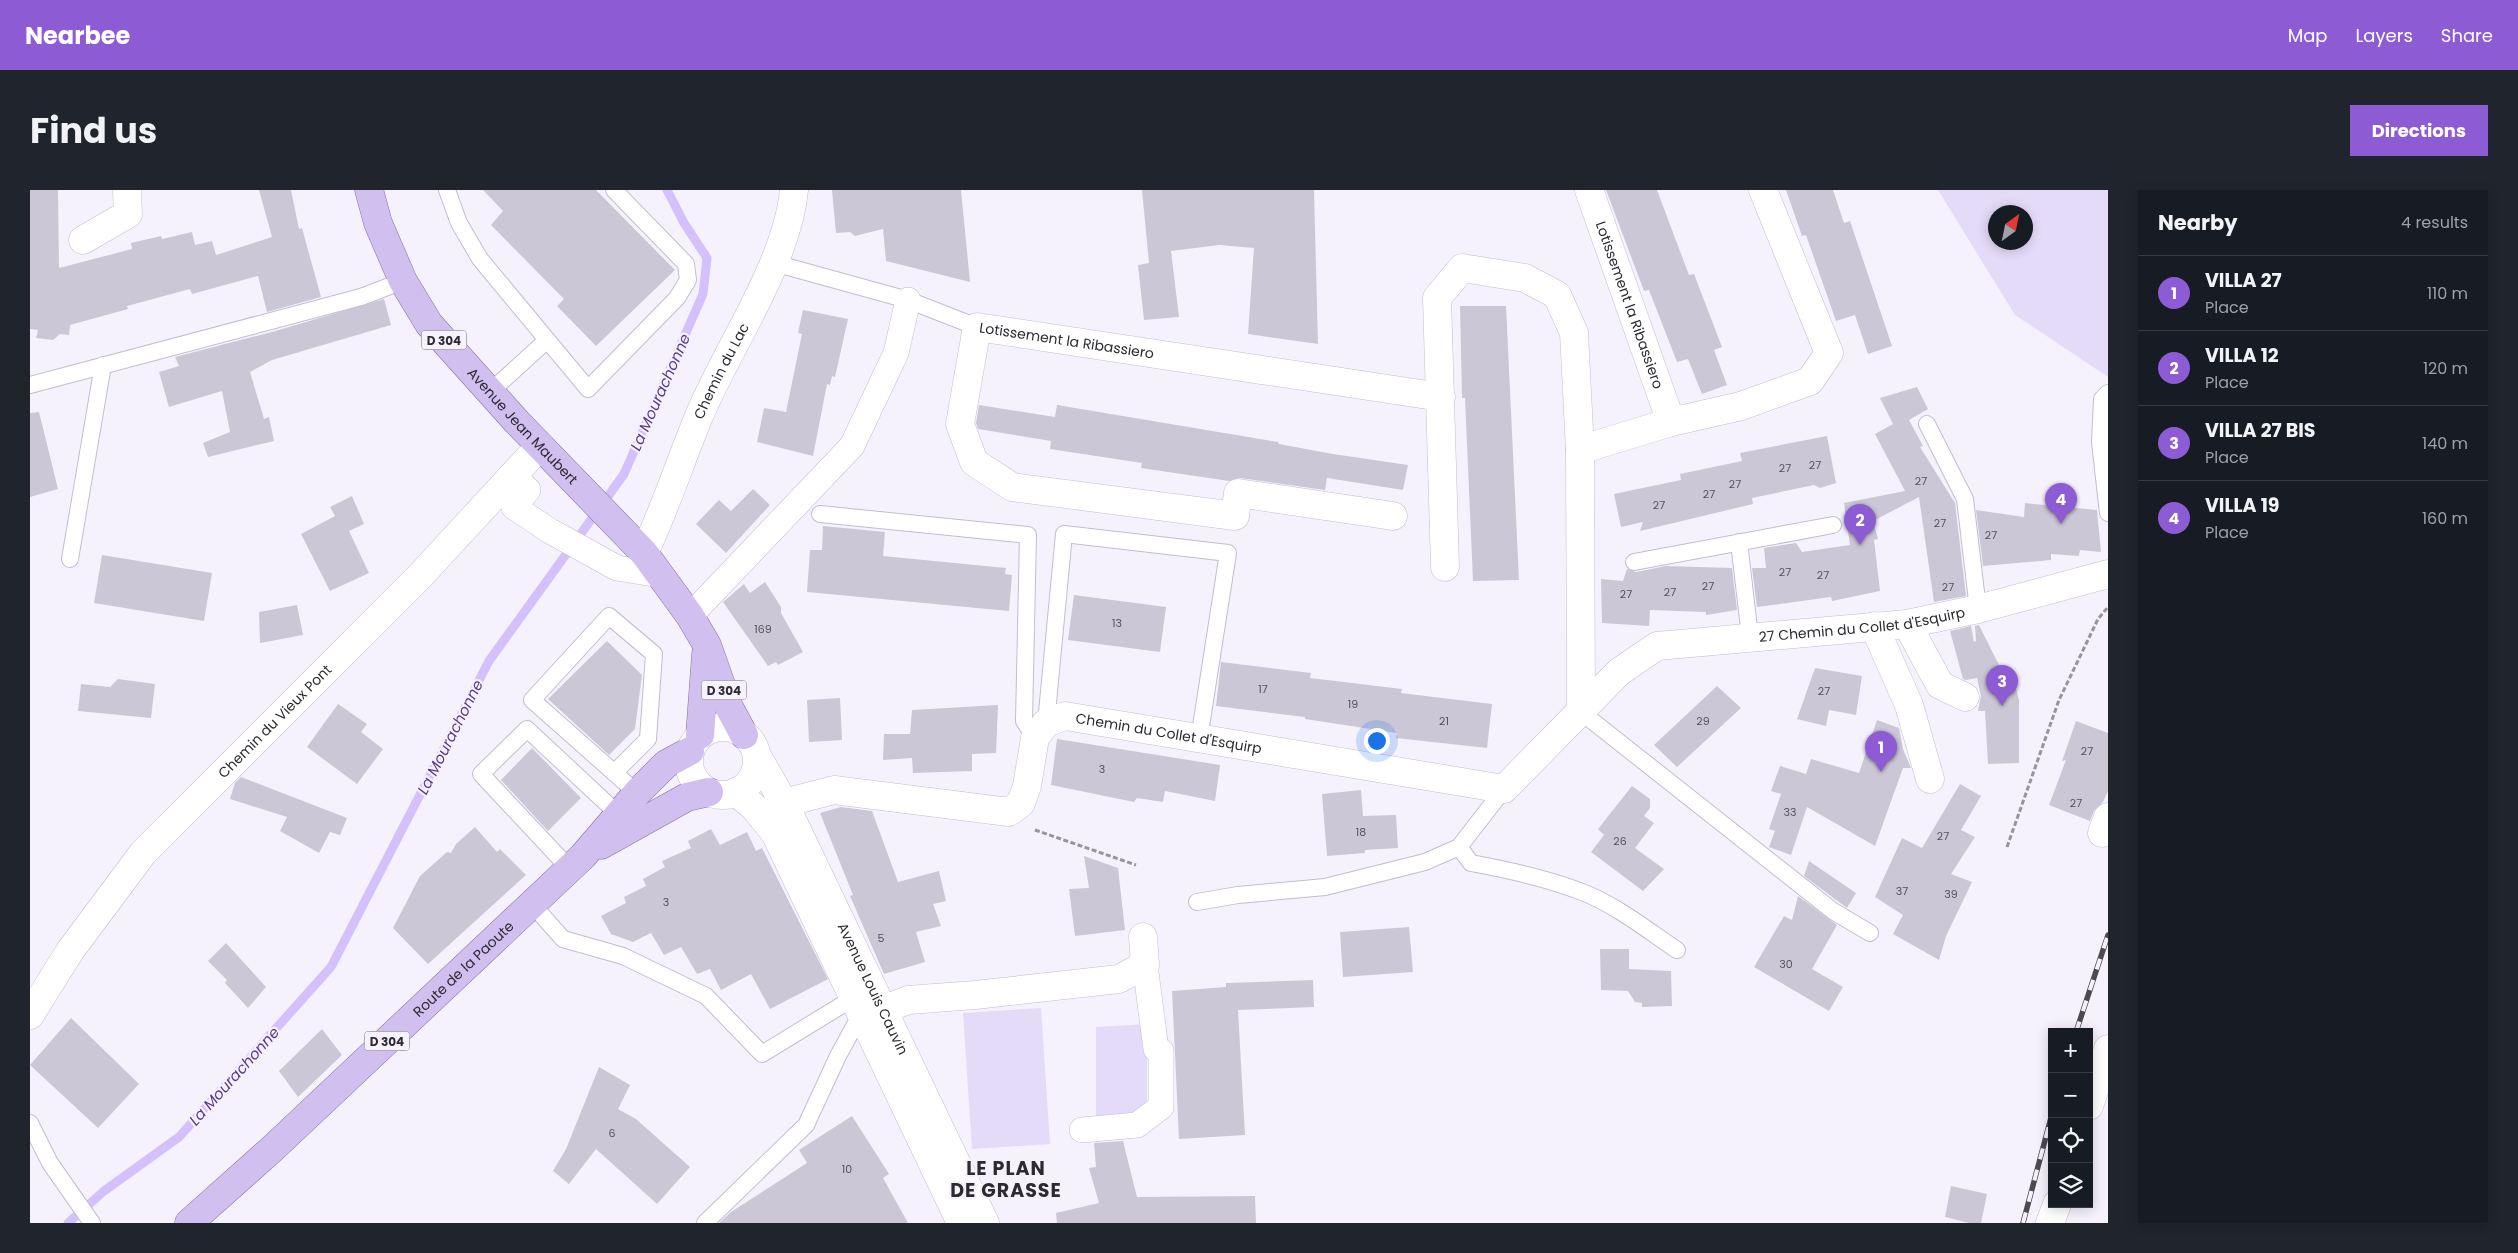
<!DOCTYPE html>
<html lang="en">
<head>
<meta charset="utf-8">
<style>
  :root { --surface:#171b24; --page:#20242c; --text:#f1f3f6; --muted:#9ea1a6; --line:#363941; --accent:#8d5cd5 }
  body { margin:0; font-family:Poppins,sans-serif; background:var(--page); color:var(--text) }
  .controls { position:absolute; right:15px; bottom:15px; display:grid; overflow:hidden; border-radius:0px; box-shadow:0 2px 12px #0003 }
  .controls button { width:45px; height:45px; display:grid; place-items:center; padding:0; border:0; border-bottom:1px solid var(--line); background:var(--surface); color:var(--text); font:25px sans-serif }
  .compass { position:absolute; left:1958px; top:15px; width:45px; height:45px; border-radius:50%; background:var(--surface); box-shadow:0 2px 12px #0003; rotate:33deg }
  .you { position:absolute; left:1346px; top:550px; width:18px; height:18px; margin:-12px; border:4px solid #fff; border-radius:50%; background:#1a73e8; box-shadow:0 0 0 8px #1a73e833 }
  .badge { display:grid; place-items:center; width:32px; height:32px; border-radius:50%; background:var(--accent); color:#fff; font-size:16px; font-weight:700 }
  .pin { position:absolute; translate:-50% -41px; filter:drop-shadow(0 1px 2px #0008) }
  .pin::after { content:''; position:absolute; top:26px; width:18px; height:15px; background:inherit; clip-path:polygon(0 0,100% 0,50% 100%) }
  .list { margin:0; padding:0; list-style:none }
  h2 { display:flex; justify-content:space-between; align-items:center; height:65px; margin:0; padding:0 20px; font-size:21px }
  h2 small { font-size:16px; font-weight:400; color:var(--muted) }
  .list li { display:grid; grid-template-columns:32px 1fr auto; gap:15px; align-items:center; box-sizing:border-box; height:75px; padding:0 20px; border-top:1px solid var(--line) }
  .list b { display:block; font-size:19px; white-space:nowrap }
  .list p { margin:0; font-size:16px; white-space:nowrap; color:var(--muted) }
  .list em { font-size:16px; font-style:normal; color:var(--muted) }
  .icon { flex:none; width:28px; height:28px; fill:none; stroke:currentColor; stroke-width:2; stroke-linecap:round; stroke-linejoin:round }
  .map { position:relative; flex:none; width:2078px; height:1033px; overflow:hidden; border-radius:0px }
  header { display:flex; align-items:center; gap:30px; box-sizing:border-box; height:70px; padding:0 25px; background:var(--accent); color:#fff }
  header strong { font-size:24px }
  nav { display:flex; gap:28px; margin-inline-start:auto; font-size:18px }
  .intro { display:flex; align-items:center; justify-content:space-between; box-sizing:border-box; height:120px; padding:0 30px }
  h1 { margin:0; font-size:35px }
  .button { padding:12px 22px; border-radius:0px; background:var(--accent); color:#fff; font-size:18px; font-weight:700 }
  main { display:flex; gap:30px; padding:0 30px }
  aside { flex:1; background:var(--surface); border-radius:0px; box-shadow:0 2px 12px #0003 }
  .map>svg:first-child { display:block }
  .green { fill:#e4dbf8; fill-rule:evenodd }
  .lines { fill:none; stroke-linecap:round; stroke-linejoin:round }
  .stream { stroke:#d4c1fb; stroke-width:9 }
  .building { fill:#ccc7d6 }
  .service-casing { stroke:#c2becd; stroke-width:18 }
  .pedestrian-casing { stroke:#c2becd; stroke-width:26 }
  .minor-casing { stroke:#c2becd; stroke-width:29 }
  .tertiary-casing { stroke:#c2becd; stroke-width:29 }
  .secondary-casing { stroke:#c2becd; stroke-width:29 }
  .primary-casing { stroke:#8370a5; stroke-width:29 }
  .path { stroke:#97949d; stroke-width:3; stroke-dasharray:5 2.5; stroke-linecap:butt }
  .service { stroke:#fff; stroke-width:16 }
  .pedestrian { stroke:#fff; stroke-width:25 }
  .minor { stroke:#fff; stroke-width:28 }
  .tertiary { stroke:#fff; stroke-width:28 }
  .secondary { stroke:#fff; stroke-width:28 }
  .primary { stroke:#d0bfef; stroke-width:28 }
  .rail-casing { stroke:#4c4a51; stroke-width:5.5 }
  .rail { stroke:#f5f2fe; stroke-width:4; stroke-dasharray:11; stroke-linecap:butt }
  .labels { text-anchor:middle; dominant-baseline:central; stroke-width:4.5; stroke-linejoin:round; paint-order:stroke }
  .number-label { font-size:11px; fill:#55525a }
  .shield { fill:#f5f2fe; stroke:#69676e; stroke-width:1 }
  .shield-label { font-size:12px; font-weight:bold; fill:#2d2b31 }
  .street-label { font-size:14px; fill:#2d2b31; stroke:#f5f2fe }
  .water-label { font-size:15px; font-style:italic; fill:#5a398b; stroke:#f5f2fe }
  .district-label { font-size:19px; font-weight:bold; letter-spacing:1px; fill:#2d2b31; stroke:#f5f2fe }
</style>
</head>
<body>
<header>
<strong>Nearbee</strong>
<nav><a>Map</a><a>Layers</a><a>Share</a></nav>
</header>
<div class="intro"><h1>Find us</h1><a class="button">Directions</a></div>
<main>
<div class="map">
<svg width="2078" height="1033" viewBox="0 0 2078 1033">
  <rect width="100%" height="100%" fill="#f5f2fe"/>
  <path class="green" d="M 1908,0 L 2078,0 L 2078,187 L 1985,125 ZM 1966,22 L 1996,22 L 1996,52 L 1966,52 Z
    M 1011,818 L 1020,954 L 942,959 L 933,823 Z
    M 1117,834 L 1117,911 L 1104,921 L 1103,932 L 1066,933 L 1066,837 Z"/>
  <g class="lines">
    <path class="stream" d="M 38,1033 L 74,1001 L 149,947 L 301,777 L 459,471 L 594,284 L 673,104 L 677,68 L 654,33 L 637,0"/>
  </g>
  <path class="building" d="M 0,0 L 28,0 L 29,78 L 102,59 L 101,53 L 131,46 L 132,49 L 162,42 L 165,55 L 182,51 L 186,65 L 242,47 L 229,0 L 261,0 L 269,39 L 272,38 L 291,107 L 237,122 L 228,86 L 162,104 L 160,99 L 97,116 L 98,119 L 40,135 L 39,145 L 30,144 L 23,150 L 6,148 L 8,140 L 0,139 Z
    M 453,0 L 566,0 L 645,80 L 566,156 L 527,116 L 534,109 L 461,35 L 473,21 Z
    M 802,0 L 931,0 L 940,92 L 856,71 L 853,39 L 825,46 L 820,42 L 806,43 Z
    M 1112,0 L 1284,0 L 1288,154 L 1218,144 L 1224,58 L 1189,55 L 1141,61 L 1149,127 L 1114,130 L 1108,75 L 1119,73 Z
    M 1576,0 L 1627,0 L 1659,85 L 1664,84 L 1692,157 L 1684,160 L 1697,195 L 1672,204 L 1658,169 L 1647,172 L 1619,100 L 1614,101 Z
    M 1756,0 L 1803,0 L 1814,33 L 1820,31 L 1862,156 L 1838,164 L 1825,125 L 1806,131 L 1776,45 L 1772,46 Z
    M 354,109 L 361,135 L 242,170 L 220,182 L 234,229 L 239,227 L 244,251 L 178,267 L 173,253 L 200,242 L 192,201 L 139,217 L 129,182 L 149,176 L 145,167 L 242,142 Z
    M 1430,116 L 1476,116 L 1489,390 L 1443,391 L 1435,208 L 1432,208 Z
    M 773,120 L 818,129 L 805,187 L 802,186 L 800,195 L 797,194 L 783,266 L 727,252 L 734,218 L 756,222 L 772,144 L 768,143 Z
    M 1887,197 L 1898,219 L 1879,230 L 1893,256 L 1890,257 L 1925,313 L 1936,406 L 1904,412 L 1889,307 L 1843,331 L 1848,349 L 1844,350 L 1850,401 L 1802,411 L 1801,407 L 1727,417 L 1722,378 L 1736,378 L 1734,358 L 1766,353 L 1772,362 L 1820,355 L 1814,313 L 1875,301 L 1845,244 L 1863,234 L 1850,208 Z
    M 949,215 L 1025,227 L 1027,215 L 1248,252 L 1249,254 L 1303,264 L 1378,275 L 1373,300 L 1297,288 L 1295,300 L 1210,288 L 1199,291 L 1111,278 L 1112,273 L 1020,259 L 1021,251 L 948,239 L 946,233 Z
    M 9,222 L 28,299 L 0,307 L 0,223 Z
    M 1797,246 L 1806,293 L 1790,298 L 1784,295 L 1722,308 L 1723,314 L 1610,341 L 1613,332 L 1591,337 L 1584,304 L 1651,290 L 1650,284 L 1712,271 L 1710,263 Z
    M 723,299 L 740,315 L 696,363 L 666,334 L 689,310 L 701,321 Z
    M 322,306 L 334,334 L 319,341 L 339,383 L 300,401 L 271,344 L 305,326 L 300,317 Z
    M 1995,313 L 2067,320 L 2071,362 L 2050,360 L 2049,366 L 2021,364 L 2021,370 L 1953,376 L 1946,320 L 1994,327 Z
    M 793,336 L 855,342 L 853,366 L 976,378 L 975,384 L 982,385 L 979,421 L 777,402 L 780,360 L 792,360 Z
    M 72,365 L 182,383 L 174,431 L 64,413 Z
    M 1636,376 L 1702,378 L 1707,420 L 1676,425 L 1676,422 L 1620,420 L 1619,436 L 1572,433 L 1571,389 L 1593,391 L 1597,379 L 1606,382 Z
    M 735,392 L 751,417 L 751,423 L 773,462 L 748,475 L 746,472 L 738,476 L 693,412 L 714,394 L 720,403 Z
    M 1044,405 L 1136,417 L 1130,462 L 1038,450 Z
    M 267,415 L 273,445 L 230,453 L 229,422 Z
    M 1949,435 L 1972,481 L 1981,479 L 1989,510 L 1989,573 L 1958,574 L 1955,521 L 1948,521 L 1951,506 L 1947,488 L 1936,490 L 1933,489 L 1920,441 L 1941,436 L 1944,452 L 1946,451 L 1945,436 Z
    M 577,451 L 612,485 L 605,539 L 579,565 L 518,509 Z
    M 1191,472 L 1281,483 L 1280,488 L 1372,499 L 1371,503 L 1462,514 L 1457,558 L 1366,548 L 1367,543 L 1275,529 L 1275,527 L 1186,516 Z
    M 1785,478 L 1832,486 L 1826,525 L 1799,520 L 1796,536 L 1767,529 Z
    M 88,489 L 125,494 L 121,528 L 48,521 L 51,494 L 80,497 Z
    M 1687,496 L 1711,518 L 1647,577 L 1624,555 Z
    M 810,508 L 812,550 L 779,552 L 777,510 Z
    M 308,514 L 337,534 L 331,542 L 353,559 L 327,594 L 277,557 Z
    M 968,515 L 966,563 L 942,564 L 942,581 L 883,583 L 882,568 L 853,570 L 854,544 L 880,544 L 882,520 Z
    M 1847,530 L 1869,538 L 1873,559 L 1881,578 L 1873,578 L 1845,656 L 1777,617 L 1761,665 L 1739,657 L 1745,641 L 1739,639 L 1751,604 L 1741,601 L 1750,576 L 1776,584 L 1781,569 L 1829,583 Z
    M 2046,531 L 2078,543 L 2078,601 L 2073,612 L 2064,621 L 2060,631 L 2019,615 L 2036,570 L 2032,571 Z
    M 1027,549 L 1190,575 L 1185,611 L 1135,601 L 1133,612 L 1107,608 L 1104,612 L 1021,595 Z
    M 502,558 L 551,608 L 518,641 L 471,590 Z
    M 211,587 L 317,628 L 310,645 L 300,642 L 289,663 L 250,641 L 257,627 L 200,609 L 205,593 Z
    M 1930,594 L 1951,606 L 1931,640 L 1945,647 L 1921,684 L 1942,692 L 1916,746 L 1909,770 L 1863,744 L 1873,725 L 1845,707 L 1872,648 L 1892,658 Z
    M 1602,596 L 1620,609 L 1620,618 L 1614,626 L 1624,633 L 1605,658 L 1634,679 L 1613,701 L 1561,662 L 1574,645 L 1568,639 Z
    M 1331,600 L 1333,626 L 1366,625 L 1368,658 L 1335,660 L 1335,663 L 1297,666 L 1292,604 Z
    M 811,617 L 842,621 L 868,692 L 909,681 L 916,711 L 903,714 L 911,736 L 886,742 L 895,772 L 854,784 L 820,706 L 823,705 L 790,623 Z
    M 445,637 L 467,662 L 470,659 L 496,685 L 398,774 L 363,738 L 390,686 L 417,662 L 421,663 L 426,654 Z
    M 681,639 L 690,655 L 717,642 L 726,661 L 732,658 L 798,789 L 740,819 L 721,784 L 691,800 L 680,779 L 667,784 L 651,757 L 634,765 L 621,743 L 603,752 L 581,744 L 571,726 L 596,713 L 594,707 L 616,696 L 613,689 L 635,677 L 632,671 L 661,658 L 658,651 Z
    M 1054,666 L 1088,678 L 1095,740 L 1045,746 L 1039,699 L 1059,698 Z
    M 1779,671 L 1826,703 L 1817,718 L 1774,686 Z
    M 1768,706 L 1807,735 L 1782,779 L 1813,797 L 1799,821 L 1724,777 L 1754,726 L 1762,730 Z
    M 1379,737 L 1383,782 L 1313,787 L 1310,742 Z
    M 196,753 L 236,797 L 218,818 L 195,793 L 197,790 L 178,771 Z
    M 1570,759 L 1599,759 L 1599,779 L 1641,781 L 1642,816 L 1612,817 L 1612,813 L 1605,812 L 1598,801 L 1571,800 Z
    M 1283,790 L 1284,817 L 1208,820 L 1215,945 L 1149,949 L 1142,801 L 1196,797 L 1196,793 Z
    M 41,828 L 109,894 L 68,938 L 0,875 Z
    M 292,839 L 312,865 L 268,907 L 249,881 Z
    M 569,877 L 600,895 L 588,919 L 606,929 L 660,977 L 627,1014 L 566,959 L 539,994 L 523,981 L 536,959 Z
    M 822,926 L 859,984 L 853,988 L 878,1033 L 689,1033 L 701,1022 L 777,973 L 769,960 Z
    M 1093,951 L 1107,1007 L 1225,1006 L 1226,1033 L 1027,1033 L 1026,1023 L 1069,1013 L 1059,978 L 1066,977 L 1064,953 Z
    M 1921,996 L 1957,1004 L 1951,1033 L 1939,1033 L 1915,1027 Z"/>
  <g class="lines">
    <defs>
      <path id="service" d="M 417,0 L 429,33 L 450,69 L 558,199 L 647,108 L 658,90 L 656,74 L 584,0
        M 744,73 L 878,110 L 947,137
        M 0,195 L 331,107 L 373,91
        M 460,202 L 516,151
        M 2078,203 L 2072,209 L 2070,252 L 2078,323
        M 1897,234 L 1935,309 L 1948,419
        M 790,324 L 998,345 L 994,531 L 1005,548
        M 1709,352 L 1720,447
        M 40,369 L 73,175
        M 1604,372 L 1803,335
        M 1551,522 L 1803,721 L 1840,743
        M 1016,533 L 1034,344 L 1198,363 L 1169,549
        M 584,583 L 618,549 L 624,464 L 579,426 L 502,510 L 607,603
        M 1429,657 L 1441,673 C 1479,680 1517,688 1552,702 C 1586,715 1617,740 1647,760
        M 539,678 L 451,584 L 497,539 L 588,624
        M 1167,712 L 1208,705 L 1295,697 L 1395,672 L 1429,657 L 1474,599
        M 502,714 L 533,749 L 593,766 L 676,806 L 732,864 L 825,807
        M 0,933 L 20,973 L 62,1033
        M 675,1033 L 776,935 L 808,866 L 832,822"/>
      <path id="pedestrian" d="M 482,284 L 498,300 L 484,317 L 520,341 L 587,378 L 630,385
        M 660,426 L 822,256 L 866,163 L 878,110
        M 1052,940 L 1107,935 L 1131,917 L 1131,861 L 1126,859 L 1115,775"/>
      <g id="minor">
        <path id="s1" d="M 1559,0 L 1641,232"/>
        <path d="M 53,50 L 98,24 L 97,0"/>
        <path d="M 1550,260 L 1551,522"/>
        <path id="s2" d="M 1363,326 L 1208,303 L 1205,326 L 982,297 L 944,272 L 930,234 L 947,137 L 1411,207"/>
        <path id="s3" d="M 614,363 C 635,319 650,272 669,226 C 698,157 757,74 764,0"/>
        <path d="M 1415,377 L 1407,108 L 1432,78 L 1495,88 L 1527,105 L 1544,143 L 1550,260 L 1641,232 L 1711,216 L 1780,191 L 1799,163 L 1733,0"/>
        <path d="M 1877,434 L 1910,495 L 1935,507"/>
        <path d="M 1844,436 L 1879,515 L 1900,589"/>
        <path id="s4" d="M 733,625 L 754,613 L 804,600 L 979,622 L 991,613 L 997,596 L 1005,548 L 1016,533 L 1035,526 L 1474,599 L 1589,482 L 1627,456 L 1877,434 L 1948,419 L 2078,384"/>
        <path d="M 2072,643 L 2078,627"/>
        <path id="s5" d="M 0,825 L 40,761 L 113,663 L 390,386 L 510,256"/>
        <path d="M 834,827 L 878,810 L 945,805 L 1089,789 L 1115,775 L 1113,747"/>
        <path d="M 2059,916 L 2078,859"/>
        <path d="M 2020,1033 L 2027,1014"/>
      </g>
      <g id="tertiary">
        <path id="s6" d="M 727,566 L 754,613 L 955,1033"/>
        <path d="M 706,602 L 724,617 L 745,643 L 931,1033"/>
      </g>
      <path id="secondary" d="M659 571a34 34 0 1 1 68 0a34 34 0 1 1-68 0Z"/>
      <g id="primary">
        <path id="s7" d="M 339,0 L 348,33 L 373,91 L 399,134 L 487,232 L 614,363 L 660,426 L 677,455 L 699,517 L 714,545"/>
        <path d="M 670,545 L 676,464"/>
        <path d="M 571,655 L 657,607 L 679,602"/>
        <path id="s8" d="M 159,1033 L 242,959 L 553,666 L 607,603 L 636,574 L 660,561"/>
      </g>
    </defs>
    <use href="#service" class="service-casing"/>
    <use href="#pedestrian" class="pedestrian-casing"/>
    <use href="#minor" class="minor-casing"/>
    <use href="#tertiary" class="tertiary-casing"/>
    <use href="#secondary" class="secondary-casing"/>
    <use href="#primary" class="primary-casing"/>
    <path class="path" d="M 1005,640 L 1106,675
      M 1977,657 L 2029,510 L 2068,429 L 2078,417"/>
    <use href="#service" class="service"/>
    <use href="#pedestrian" class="pedestrian"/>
    <use href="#minor" class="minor"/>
    <use href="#tertiary" class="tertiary"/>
    <use href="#secondary" class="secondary"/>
    <use href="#primary" class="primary"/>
    <defs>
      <path id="rail" d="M 2046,842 L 2078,745
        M 1993,1033 L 2022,924"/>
    </defs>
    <use href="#rail" class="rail-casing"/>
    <use href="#rail" class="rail"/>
  </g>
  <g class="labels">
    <g class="number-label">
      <text x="1785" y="275">27</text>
      <text x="1755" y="278">27</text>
      <text x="1891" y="291">27</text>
      <text x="1705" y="294">27</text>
      <text x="1679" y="304">27</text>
      <text x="1629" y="315">27</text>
      <text x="1910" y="333">27</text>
      <text x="1961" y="345">27</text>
      <text x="1755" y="382">27</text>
      <text x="1793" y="385">27</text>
      <text x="1678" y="396">27</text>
      <text x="1918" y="397">27</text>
      <text x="1640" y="402">27</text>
      <text x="1596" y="404">27</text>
      <text x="1087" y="433">13</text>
      <text x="733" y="439">169</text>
      <text x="1233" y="499">17</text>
      <text x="1794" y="501">27</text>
      <text x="1323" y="514">19</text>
      <text x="1414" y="531">21</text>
      <text x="1673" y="531">29</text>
      <text x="2057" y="561">27</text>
      <text x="1072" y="579">3</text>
      <text x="2046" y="613">27</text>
      <text x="1760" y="622">33</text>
      <text x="1331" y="642">18</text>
      <text x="1913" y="646">27</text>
      <text x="1590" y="651">26</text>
      <text x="1872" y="701">37</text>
      <text x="1921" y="704">39</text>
      <text x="636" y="712">3</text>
      <text x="851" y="748">5</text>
      <text x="1756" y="774">30</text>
      <text x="582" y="943">6</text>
      <text x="817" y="979">10</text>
    </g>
    <g class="shield">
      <rect x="391.5" y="140.5" width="45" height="19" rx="4"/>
      <rect x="671.5" y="490.5" width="45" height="19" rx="4"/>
      <rect x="334.5" y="841.5" width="45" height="19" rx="4"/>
    </g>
    <g class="shield-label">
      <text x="414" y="150">D 304</text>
      <text x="694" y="500">D 304</text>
      <text x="357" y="851">D 304</text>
    </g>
    <g class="street-label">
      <text stroke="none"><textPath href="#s1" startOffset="122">Lotissement la Ribassiero</textPath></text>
      <text stroke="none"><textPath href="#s2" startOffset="680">Lotissement la Ribassiero</textPath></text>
      <text stroke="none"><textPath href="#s3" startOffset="198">Chemin du Lac</textPath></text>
      <text stroke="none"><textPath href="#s7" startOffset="286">Avenue Jean Maubert</textPath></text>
      <text stroke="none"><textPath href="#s4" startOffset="1234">27 Chemin du Collet d'Esquirp</textPath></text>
      <text stroke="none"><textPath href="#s5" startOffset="384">Chemin du Vieux Pont</textPath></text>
      <text stroke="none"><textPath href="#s4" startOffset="478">Chemin du Collet d'Esquirp</textPath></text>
      <text stroke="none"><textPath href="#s8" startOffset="374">Route de la Paoute</textPath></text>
      <text stroke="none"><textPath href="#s6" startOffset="260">Avenue Louis Cauvin</textPath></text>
    </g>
    <g class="water-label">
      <text transform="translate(630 202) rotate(-66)">La Mourachonne</text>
      <text transform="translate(420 547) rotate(-63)">La Mourachonne</text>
      <text transform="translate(204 886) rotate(-48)">La Mourachonne</text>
    </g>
    <g class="district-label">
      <text x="976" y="978">LE PLAN<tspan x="976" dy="22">DE GRASSE</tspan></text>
    </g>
  </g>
</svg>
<div class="controls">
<button>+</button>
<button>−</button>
<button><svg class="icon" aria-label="locate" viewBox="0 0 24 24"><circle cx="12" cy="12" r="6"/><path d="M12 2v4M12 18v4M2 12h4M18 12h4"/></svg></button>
<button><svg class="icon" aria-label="layers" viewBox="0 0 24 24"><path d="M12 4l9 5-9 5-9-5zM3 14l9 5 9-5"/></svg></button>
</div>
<svg class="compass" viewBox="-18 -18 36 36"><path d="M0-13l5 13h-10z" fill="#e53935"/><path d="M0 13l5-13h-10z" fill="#9ea1a6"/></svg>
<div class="you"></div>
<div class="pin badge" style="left:1851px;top:582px">1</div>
<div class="pin badge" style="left:1830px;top:355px">2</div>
<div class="pin badge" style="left:1972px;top:516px">3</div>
<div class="pin badge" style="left:2031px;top:334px">4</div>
</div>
<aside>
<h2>Nearby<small>4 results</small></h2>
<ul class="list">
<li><span class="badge">1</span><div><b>VILLA 27</b><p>Place</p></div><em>110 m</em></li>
<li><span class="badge">2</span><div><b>VILLA 12</b><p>Place</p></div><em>120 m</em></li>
<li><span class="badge">3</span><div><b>VILLA 27 BIS</b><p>Place</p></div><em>140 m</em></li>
<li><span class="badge">4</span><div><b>VILLA 19</b><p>Place</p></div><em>160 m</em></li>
</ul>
</aside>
</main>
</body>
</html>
